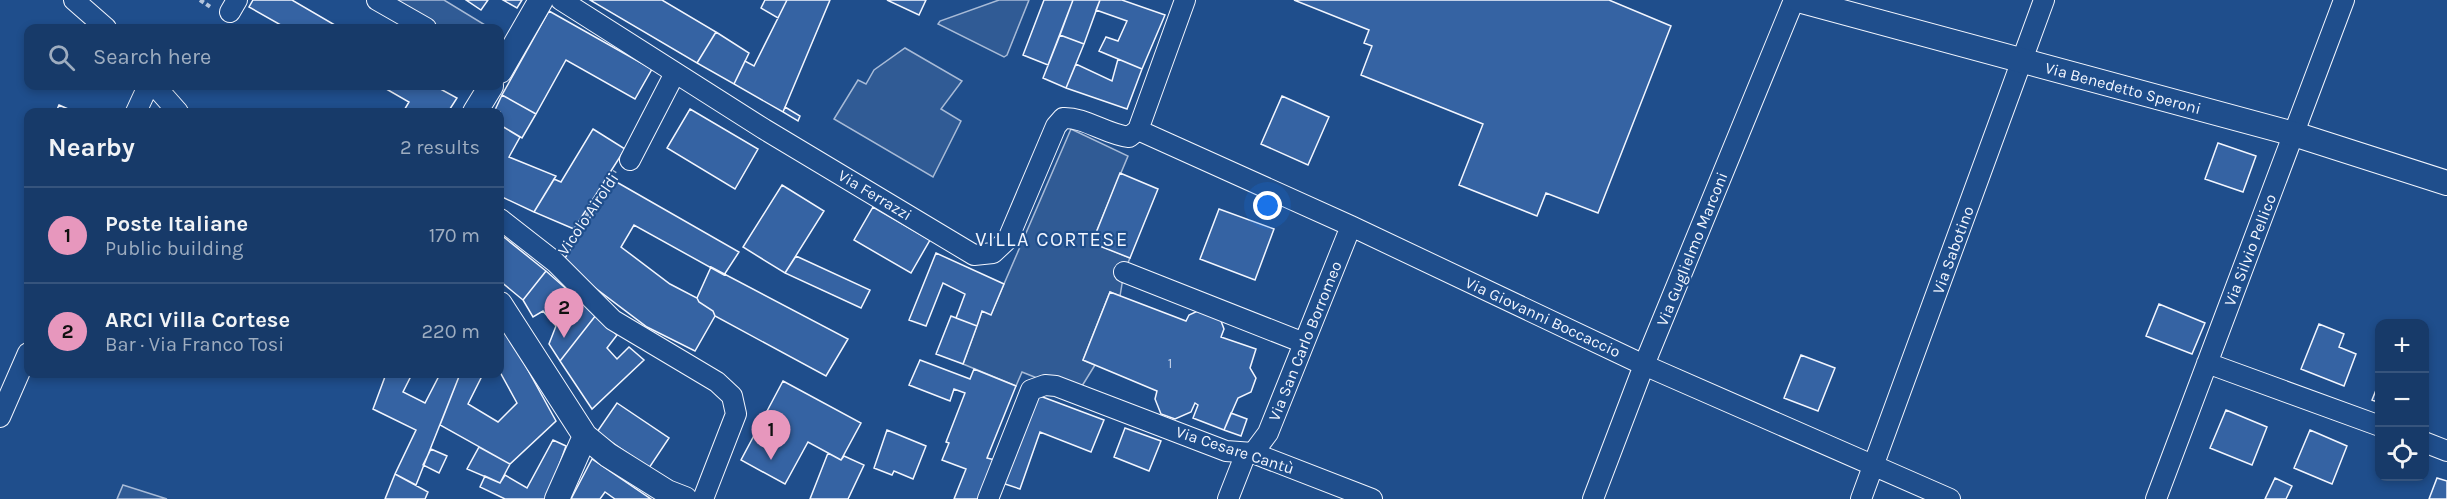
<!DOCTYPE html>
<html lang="en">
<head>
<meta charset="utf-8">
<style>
  :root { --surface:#173a69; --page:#20416f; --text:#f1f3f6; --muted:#9eadc0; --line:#36547d; --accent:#e797bd }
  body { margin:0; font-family:Karla,sans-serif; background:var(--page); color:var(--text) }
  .controls { position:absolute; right:18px; bottom:18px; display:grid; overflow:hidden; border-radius:12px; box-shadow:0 3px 9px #0003 }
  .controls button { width:54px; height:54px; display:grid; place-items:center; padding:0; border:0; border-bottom:2px solid var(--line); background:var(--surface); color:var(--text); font:30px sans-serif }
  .you { position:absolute; left:1268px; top:206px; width:21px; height:21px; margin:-15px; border:4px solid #fff; border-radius:50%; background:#1a73e8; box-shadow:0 0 0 9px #1a73e833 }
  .badge { display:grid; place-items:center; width:39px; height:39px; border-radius:50%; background:var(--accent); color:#111; font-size:20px; font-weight:700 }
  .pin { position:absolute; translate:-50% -50px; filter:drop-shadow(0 2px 3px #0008) }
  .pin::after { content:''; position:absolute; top:32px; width:21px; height:18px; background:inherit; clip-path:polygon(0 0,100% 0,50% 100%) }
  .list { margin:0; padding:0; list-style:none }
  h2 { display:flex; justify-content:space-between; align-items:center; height:78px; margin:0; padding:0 24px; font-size:26px }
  h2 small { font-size:20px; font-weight:400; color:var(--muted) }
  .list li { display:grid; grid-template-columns:39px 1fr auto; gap:18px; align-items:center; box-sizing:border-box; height:96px; padding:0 24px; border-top:2px solid var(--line) }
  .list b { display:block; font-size:22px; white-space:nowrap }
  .list p { margin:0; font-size:20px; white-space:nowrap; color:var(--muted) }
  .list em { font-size:20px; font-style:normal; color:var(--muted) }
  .icon { flex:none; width:33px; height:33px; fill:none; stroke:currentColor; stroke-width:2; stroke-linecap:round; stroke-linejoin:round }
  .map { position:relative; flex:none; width:2447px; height:499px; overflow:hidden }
  .search { position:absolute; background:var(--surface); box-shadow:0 3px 9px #0003; left:24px; top:24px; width:480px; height:66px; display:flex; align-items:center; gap:15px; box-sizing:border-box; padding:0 21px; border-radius:12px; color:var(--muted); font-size:22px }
  .panel { position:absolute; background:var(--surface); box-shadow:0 3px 9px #0003; left:24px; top:108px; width:480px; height:270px; border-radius:12px }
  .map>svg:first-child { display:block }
  .built { fill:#305b95; stroke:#a8bbd7; stroke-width:1.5 }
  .building { fill:#3563a3; stroke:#f2f6ff; stroke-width:1.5 }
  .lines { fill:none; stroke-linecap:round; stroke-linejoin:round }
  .minor-casing { stroke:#f2f6ff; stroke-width:22 }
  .tertiary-casing { stroke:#f2f6ff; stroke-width:26 }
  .path { stroke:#b3c4dc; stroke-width:4; stroke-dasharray:4.5 3; stroke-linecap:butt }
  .minor { stroke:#1f4e8c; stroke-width:20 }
  .tertiary { stroke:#1f4e8c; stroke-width:24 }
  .labels { text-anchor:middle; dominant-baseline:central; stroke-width:4.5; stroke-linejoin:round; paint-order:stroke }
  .number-label { font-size:14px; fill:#c3d1e8 }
  .street-label { font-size:16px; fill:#f2f6ff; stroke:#1f4e8c }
  .quarter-label { font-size:20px; letter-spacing:1.5px; fill:#f2f6ff; stroke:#1f4e8c }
</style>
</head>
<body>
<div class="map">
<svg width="2447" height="499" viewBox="0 0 2447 499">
  <rect width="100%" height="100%" fill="#1f4e8c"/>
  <path class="built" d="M 376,0 L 444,0 L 490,28 L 425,28 Z
    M 999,0 L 1029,0 L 1007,55 L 1004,57 L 938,24 L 940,21 Z
    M 905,48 L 962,81 L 941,109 L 961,121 L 933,177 L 834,119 L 858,80 L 866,84 L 874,70 Z
    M 1071,129 L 1128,156 L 1092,242 L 1130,258 L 1124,272 L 1120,296 L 1110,292 L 1083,360 L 1095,365 L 1077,394 L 1022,372 L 1016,386 L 963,364 L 982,311 L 991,314 Z
    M 123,485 L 167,499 L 117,499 Z"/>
  <path class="building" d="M 253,0 L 292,0 L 340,28 L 286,28 L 249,7 Z
    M 466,0 L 488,0 L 481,10 Z
    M 503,0 L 522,0 L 517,8 Z
    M 590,0 L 662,0 L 716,32 L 697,63 Z
    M 765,0 L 787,0 L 778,18 L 761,8 Z
    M 787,0 L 830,0 L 783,112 L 734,84 L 745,61 L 754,66 Z
    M 887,0 L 926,0 L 919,15 Z
    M 1044,0 L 1073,0 L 1048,65 L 1023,55 Z
    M 1073,0 L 1100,0 L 1084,44 L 1060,35 Z
    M 1100,0 L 1122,0 L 1165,15 L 1142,69 L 1099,51 L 1106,37 L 1118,41 L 1127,21 L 1096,10 Z
    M 1294,0 L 1609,0 L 1671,26 L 1598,213 L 1546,193 L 1537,216 L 1459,185 L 1483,124 L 1361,75 L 1372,46 L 1364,43 L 1369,30 Z
    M 549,11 L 652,69 L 635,99 L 566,60 L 536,114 L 502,95 Z
    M 716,32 L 749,53 L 734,84 L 697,63 Z
    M 1060,35 L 1084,44 L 1066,88 L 1043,78 Z
    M 1118,59 L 1142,69 L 1127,109 L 1066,88 L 1076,64 L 1112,81 Z
    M 381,86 L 435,86 L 457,98 L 448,112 L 443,109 L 441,112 L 403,112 L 409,102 Z
    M 502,95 L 536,114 L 522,138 L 500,125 L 500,112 L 494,112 Z
    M 1282,96 L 1329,117 L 1308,165 L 1261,144 Z
    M 59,105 L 75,112 L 56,112 Z
    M 785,107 L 800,116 L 798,121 L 783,112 Z
    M 690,109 L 758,149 L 735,189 L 667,148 Z
    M 500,125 L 520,137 L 509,157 L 556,176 L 534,212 L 500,196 Z
    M 593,129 L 625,149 L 574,229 L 534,212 L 554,179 L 561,182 Z
    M 2218,143 L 2256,156 L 2243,192 L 2205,179 Z
    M 1120,173 L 1158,189 L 1130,258 L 1092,243 Z
    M 613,180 L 739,252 L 724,275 L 634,225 L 621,247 L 670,284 L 697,298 L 699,302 L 713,311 L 715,316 L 695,351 L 647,327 L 562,263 Z
    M 782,185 L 824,211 L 785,273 L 743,247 Z
    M 873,207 L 930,240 L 911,273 L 854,240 Z
    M 1219,209 L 1274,229 L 1255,280 L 1200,259 Z
    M 500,234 L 546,271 L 523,300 L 500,281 Z
    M 936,253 L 1004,284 L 991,315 L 982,311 L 977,326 L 956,318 L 965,294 L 943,283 L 926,326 L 909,320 Z
    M 796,256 L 870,290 L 861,308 L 785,273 Z
    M 711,267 L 848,339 L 826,376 L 715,316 L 713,311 L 699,302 L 697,298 Z
    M 546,271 L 596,315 L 560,361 L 549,344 L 556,326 L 543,311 L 533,317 L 523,300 Z
    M 1110,292 L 1186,321 L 1189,315 L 1204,308 L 1218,313 L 1224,329 L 1221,337 L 1256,349 L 1250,368 L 1256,378 L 1251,392 L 1238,398 L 1224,430 L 1193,418 L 1198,405 L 1195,403 L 1191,412 L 1175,419 L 1161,414 L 1155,399 L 1157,391 L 1083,360 Z
    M 2159,304 L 2205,323 L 2192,354 L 2146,336 Z
    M 596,315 L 617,335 L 607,348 L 617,359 L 629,347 L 644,360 L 592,409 L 560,361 Z
    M 951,316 L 977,326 L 963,364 L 936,354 Z
    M 2319,324 L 2344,334 L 2339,347 L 2356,354 L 2344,386 L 2301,369 Z
    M 500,328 L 507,332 L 556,421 L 510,464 L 440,425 L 460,374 L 483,374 L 468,404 L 498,422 L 517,403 L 500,372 Z
    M 1801,355 L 1835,368 L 1818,411 L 1784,398 Z
    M 920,360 L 970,379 L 974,369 L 1016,386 L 987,458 L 995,460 L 980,499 L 954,499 L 966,469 L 942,460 L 949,443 L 946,442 L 965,393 L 954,389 L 950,401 L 909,385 Z
    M 386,374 L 412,374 L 403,392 L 425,403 L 440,374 L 460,374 L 416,485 L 395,474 L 416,430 L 373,409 Z
    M 2380,380 L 2380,403 L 2372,400 Z
    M 783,381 L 861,423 L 841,460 L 808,442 L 785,484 L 741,460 Z
    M 1040,396 L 1104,420 L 1091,452 L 1040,432 L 1020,489 L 1002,483 L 1032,399 Z
    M 617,403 L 669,438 L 649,468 L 597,432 Z
    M 2226,410 L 2267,427 L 2252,465 L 2210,448 Z
    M 1231,413 L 1247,419 L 1241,436 L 1224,430 Z
    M 1125,428 L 1161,441 L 1149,471 L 1114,457 Z
    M 887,430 L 926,446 L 913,479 L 894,471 L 892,475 L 874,468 Z
    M 2310,430 L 2347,446 L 2332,484 L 2294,468 Z
    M 553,440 L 566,446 L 547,499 L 505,499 L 480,487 L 485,476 L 500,483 L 505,475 L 527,488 Z
    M 479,447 L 510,464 L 500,483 L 467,469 Z
    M 431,449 L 447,456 L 439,473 L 423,465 Z
    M 828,453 L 841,460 L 844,456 L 864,465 L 848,499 L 810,499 Z
    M 592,459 L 651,499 L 615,499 L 605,492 L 600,499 L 571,499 Z
    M 395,474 L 428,492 L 425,499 L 385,499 Z
    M 2275,478 L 2292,486 L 2286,499 L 2265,499 Z
    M 2437,478 L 2447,481 L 2447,499 L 2429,499 Z"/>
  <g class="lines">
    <defs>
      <path id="minor" d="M 74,0 L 106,28
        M 377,0 L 426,28
        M 561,0 L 764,129 L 974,255 L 993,253 L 1008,239 L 1056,126 L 1063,118 C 1085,117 1105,134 1129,137 L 1138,130
        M 230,12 L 237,0
        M 155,86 L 178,112
        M 136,112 L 148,86
        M 1138,130 L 1351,226 L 1644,365 L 1950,499
        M 1138,130 L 1185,0
        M 630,160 L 675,73
        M 500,219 L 555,262 L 613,320 L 717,382 L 732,396 L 736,414 L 703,499
        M 1124,272 L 1304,343
        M 2207,363 L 2380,426
        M 0,417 L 28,353
        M 2424,442 L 2447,451
        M 1253,453 L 1268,433 L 1351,226
        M 988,499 L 1031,390 L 1045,385 L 1056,386 L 1226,451 L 1253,453 L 1372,499
        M 1228,499 L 1246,453
        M 1593,499 L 1644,365 L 1794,0
        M 1861,499 L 2044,0
        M 2156,499 L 2344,0"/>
      <path id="tertiary" d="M 1798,0 L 2294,134 L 2447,183
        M 500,71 L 541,0
        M 475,112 L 491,86
        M 500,304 L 585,436 L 608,455 L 667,492 L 685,499
        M 557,499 L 585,436"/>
    </defs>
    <use href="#minor" class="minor-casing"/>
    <use href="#tertiary" class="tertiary-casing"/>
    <path class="path" d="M 200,0 L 212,8
      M 566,248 L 615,171"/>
    <use href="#minor" class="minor"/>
    <use href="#tertiary" class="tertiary"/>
  </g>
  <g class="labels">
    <g class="number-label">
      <text x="1170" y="363">1</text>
    </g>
    <g class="street-label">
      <text transform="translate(2123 88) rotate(15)">Via Benedetto Speroni</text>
      <text transform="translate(875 195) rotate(31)">Via Ferrazzi</text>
      <text transform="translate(588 214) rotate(-56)">Vicolo Airoldi</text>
      <text transform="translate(1692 249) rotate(-68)">Via Guglielmo Marconi</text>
      <text transform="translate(1953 250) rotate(-70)">Via Sabotino</text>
      <text transform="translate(2250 250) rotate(-69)">Via Silvio Pellico</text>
      <text transform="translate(1543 317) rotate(25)">Via Giovanni Boccaccio</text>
      <text transform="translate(1305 341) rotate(-68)">Via San Carlo Borromeo</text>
      <text transform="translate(1235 450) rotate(18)">Via Cesare Cantù</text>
    </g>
    <g class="quarter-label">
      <text x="1052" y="239">VILLA CORTESE</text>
    </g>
  </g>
</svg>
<div class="controls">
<button>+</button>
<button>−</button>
<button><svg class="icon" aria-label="locate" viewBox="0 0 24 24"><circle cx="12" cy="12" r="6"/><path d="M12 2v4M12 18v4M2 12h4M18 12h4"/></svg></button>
</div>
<div class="you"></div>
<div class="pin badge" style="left:771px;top:460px">1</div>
<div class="pin badge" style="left:564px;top:338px">2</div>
<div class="search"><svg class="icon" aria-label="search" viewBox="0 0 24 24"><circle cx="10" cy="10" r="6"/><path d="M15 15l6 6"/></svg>Search here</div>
<section class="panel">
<h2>Nearby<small>2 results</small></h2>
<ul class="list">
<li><span class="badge">1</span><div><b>Poste Italiane</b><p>Public building</p></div><em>170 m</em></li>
<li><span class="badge">2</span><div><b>ARCI Villa Cortese</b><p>Bar · Via Franco Tosi</p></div><em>220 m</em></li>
</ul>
</section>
</div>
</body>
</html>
